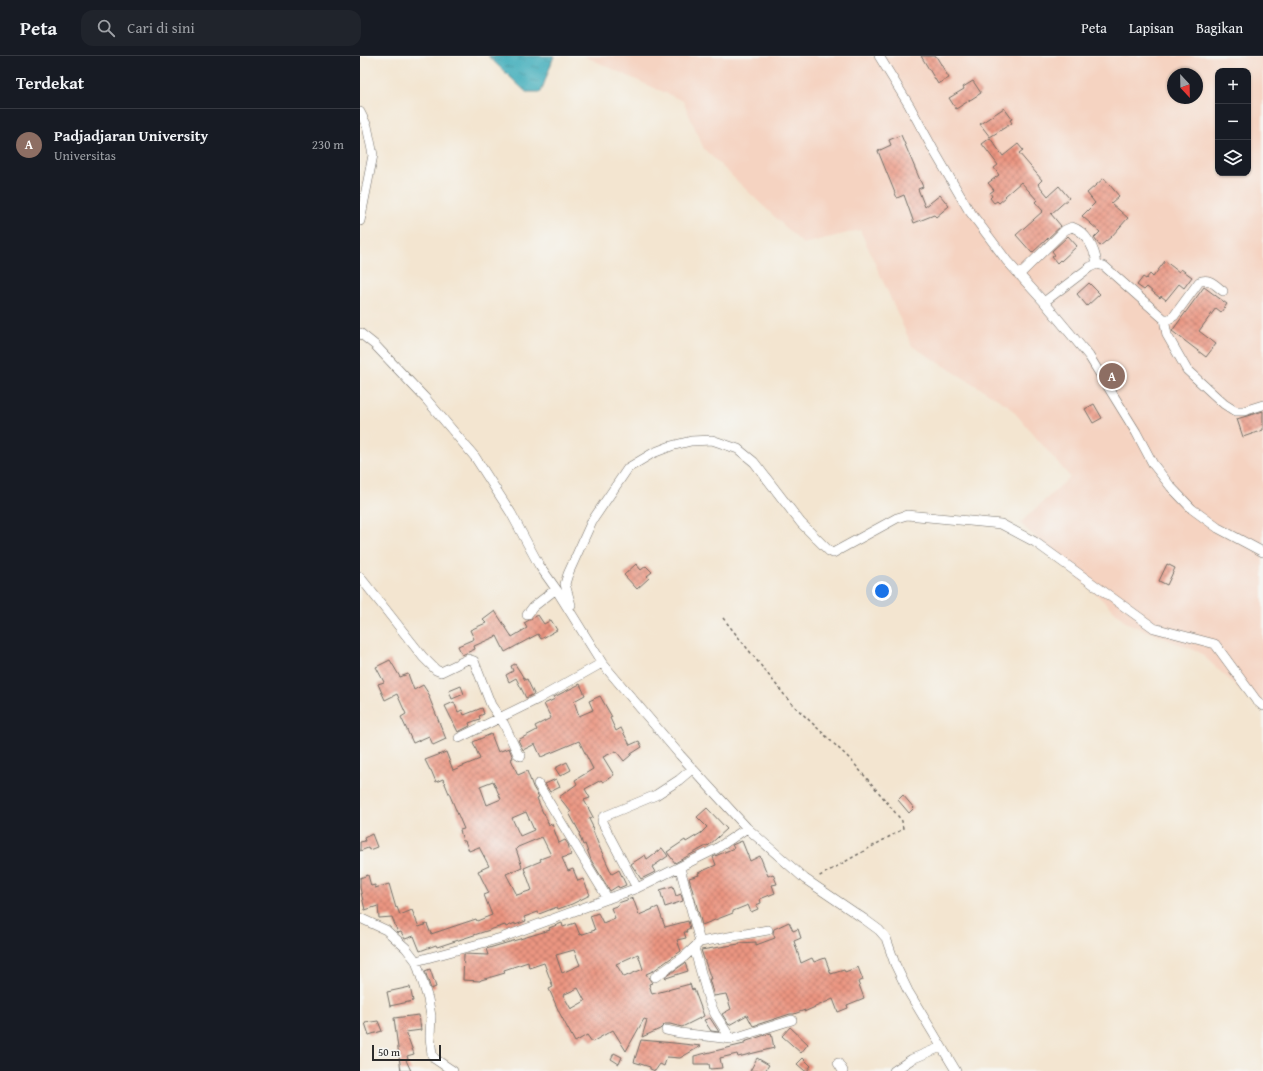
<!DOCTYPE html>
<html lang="id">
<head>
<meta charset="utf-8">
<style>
  :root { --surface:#171b24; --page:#20242c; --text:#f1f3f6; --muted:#9ea1a6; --line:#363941; --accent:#d690ce }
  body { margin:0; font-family:"Gentium Book Plus",serif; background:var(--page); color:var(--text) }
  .controls { position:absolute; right:12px; top:12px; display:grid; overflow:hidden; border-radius:8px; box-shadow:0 1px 3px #0004 }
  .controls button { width:36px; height:36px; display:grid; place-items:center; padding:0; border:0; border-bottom:1px solid var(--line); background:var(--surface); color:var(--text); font:20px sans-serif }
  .compass { position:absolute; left:807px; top:12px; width:36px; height:36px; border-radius:50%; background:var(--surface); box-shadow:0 1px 3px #0004; rotate:158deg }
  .scale { position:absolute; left:12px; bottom:10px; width:69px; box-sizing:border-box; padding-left:4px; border:2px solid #2b2b2b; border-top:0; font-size:11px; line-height:14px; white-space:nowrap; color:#2b2b2b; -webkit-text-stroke:3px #f6f6f2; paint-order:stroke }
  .you { position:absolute; left:522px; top:535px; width:14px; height:14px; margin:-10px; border:3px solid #fff; border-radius:50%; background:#1a73e8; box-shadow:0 0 0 6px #1a73e833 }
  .badge { display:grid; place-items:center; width:26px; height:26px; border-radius:50%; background:var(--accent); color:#fff; font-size:13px; font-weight:700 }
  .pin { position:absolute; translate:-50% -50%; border:2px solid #fff; box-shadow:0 1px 4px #0006 }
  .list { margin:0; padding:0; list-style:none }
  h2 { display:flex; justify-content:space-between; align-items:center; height:52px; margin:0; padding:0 16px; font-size:17px }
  h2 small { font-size:13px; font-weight:400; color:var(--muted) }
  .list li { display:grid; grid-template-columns:26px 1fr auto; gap:12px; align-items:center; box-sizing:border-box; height:72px; padding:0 16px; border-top:1px solid var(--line) }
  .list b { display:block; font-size:15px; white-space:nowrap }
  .list p { margin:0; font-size:13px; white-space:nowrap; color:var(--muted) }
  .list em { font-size:13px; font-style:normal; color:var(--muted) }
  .icon { flex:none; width:22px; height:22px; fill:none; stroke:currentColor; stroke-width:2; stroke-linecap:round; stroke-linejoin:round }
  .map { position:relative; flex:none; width:903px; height:1015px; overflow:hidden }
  header { display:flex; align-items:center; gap:24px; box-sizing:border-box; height:56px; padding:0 20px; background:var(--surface); border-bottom:1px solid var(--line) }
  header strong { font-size:19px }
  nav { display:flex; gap:22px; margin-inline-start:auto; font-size:14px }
  .search { width:280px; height:36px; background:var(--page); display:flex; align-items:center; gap:10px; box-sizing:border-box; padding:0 14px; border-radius:12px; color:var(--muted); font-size:15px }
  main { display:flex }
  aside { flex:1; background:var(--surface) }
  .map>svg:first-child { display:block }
  .built { fill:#f5d3c1; fill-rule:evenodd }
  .water { fill:url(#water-ripples); stroke:#336b72 }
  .building { fill:url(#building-cross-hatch); fill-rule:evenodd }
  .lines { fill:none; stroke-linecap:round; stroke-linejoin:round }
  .minor-casing { stroke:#716c65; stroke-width:10 }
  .path { stroke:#716c65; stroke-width:1.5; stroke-dasharray:3 3; stroke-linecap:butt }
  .minor { stroke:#fff; stroke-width:9 }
</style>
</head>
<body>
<header>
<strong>Peta</strong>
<div class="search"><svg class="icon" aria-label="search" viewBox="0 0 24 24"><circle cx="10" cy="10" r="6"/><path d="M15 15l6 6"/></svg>Cari di sini</div>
<nav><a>Peta</a><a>Lapisan</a><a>Bagikan</a></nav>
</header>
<main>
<aside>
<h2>Terdekat<small></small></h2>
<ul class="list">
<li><span class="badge" style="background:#8d6e63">A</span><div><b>Padjadjaran University</b><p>Universitas</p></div><em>230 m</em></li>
</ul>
</aside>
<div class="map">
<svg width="903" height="1015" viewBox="0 0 903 1015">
  <defs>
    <pattern id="water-ripples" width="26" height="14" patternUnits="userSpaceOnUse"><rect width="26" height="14" fill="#3babb9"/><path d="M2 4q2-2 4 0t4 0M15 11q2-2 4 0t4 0" fill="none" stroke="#328b97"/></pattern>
    <pattern id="building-cross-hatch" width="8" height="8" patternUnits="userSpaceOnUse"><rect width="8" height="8" fill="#eb9581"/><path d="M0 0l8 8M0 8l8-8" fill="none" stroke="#bf7a6a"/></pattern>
  </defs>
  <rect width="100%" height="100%" fill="#f6f6f2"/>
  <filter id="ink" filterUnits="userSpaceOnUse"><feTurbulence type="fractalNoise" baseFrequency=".025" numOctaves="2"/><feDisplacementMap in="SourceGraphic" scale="8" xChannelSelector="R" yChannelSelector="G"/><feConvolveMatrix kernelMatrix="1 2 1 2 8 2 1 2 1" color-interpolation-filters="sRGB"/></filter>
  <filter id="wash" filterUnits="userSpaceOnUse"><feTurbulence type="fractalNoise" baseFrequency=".012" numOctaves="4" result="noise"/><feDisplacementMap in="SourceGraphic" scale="16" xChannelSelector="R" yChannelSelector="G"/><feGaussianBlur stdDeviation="0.9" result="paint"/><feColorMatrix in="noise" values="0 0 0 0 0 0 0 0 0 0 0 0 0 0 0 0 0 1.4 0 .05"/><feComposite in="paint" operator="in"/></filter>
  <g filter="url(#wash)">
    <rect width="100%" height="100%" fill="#f3e5d0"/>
    <path class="built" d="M 224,0 L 903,0 L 903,654 L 839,596 L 767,567 L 660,467 L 710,421 L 649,350 L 552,290 L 500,174 L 443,188 L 344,93 L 323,45 ZM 858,15 L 888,15 L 888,117 L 858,117 ZM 813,18 L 837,18 L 837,42 L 813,42 Z"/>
    <path class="water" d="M 128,0 L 194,0 L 181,36 L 166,36 Z"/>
    <g id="blocks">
      <path class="building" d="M 561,0 L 576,0 L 589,22 L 578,28 Z
        M 613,25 L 621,37 L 596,53 L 589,42 L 604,33 L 603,31 Z
        M 644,52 L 652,63 L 650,64 L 652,67 L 630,81 L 620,68 Z
        M 541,79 L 563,131 L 558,133 L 565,151 L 580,139 L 589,150 L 576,161 L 574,159 L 554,167 L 544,139 L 537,142 L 518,95 L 531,89 L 529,84 Z
        M 630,82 L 643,100 L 658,88 L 663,94 L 659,97 L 682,124 L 678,128 L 688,140 L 699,130 L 709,142 L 691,158 L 701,170 L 672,197 L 656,179 L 683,155 L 675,146 L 677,144 L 661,126 L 645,140 L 646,141 L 639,147 L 637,145 L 634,147 L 630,142 L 632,140 L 630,137 L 634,134 L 628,127 L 639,119 L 634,112 L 638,109 L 622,88 Z
        M 744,122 L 759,140 L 751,147 L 768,162 L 751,181 L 740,190 L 734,182 L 740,176 L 722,160 L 735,147 L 727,137 Z
        M 708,180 L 717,190 L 701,205 L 700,204 L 697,207 L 692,201 L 695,199 L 692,195 Z
        M 805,205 L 819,216 L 821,213 L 832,221 L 824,232 L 819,228 L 806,244 L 801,240 L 800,242 L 787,231 L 784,234 L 777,229 L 783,221 L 786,223 L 790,218 L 793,221 Z
        M 729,227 L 740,238 L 727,250 L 717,238 Z
        M 844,231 L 867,248 L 861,256 L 856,252 L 839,275 L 856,288 L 846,301 L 812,275 Z
        M 734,348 L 742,362 L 733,367 L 725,353 Z
        M 903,355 L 903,374 L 883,381 L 877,363 Z
        M 276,508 L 281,514 L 286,510 L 292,516 L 287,520 L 289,522 L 277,533 L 264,519 Z
        M 807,508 L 815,512 L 807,529 L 799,525 Z
        M 135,555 L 152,581 L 167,572 L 164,567 L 178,559 L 184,568 L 191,564 L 197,574 L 181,583 L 178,578 L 145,596 L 137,580 L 114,590 L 115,593 L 102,599 L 98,590 L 114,583 L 110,574 L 126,567 L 123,564 Z
        M 30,604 L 40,621 L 48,618 L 54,634 L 63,629 L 70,640 L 69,641 L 86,683 L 73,689 L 69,680 L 53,687 L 41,661 L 46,658 L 37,638 L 25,644 L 18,628 L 24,626 L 16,611 Z
        M 155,608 L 165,624 L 167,623 L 174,638 L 166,642 L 156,622 L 149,626 L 146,619 L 153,615 L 151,610 Z
        M 220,628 L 225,639 L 214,645 L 219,660 L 233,654 L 229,645 L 240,640 L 252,661 L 250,662 L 256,675 L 261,672 L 270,689 L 279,685 L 282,691 L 271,698 L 271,699 L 264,705 L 256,695 L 243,701 L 254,719 L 243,726 L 241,724 L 225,733 L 230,742 L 224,744 L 233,761 L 229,763 L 233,771 L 232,772 L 239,790 L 252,818 L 259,814 L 266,829 L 259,832 L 258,830 L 250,835 L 231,804 L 225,788 L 223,789 L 219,778 L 220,777 L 209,757 L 211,756 L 199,741 L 217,728 L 215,724 L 233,713 L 219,685 L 181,701 L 175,688 L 163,694 L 158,684 L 177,674 L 175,670 L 191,662 L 184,648 L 195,643 L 194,641 Z
        M 101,630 L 104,638 L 92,643 L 89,635 Z
        M 94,646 L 98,656 L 102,654 L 104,659 L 122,652 L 124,658 L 119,660 L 120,663 L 109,667 L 110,670 L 98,676 L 85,650 Z
        M 131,678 L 138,696 L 149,692 L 153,702 L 151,703 L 158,719 L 167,715 L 173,731 L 179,741 L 177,742 L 183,757 L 184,757 L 189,769 L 192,768 L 199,787 L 205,784 L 208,788 L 211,799 L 202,802 L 208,815 L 213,813 L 218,825 L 223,823 L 230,839 L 212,848 L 198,853 L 197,851 L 179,858 L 178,856 L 164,861 L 166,865 L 155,869 L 155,867 L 146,871 L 145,869 L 77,891 L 76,889 L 60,895 L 54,880 L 45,883 L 41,876 L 38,877 L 32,861 L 19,862 L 18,850 L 5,854 L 0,832 L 0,822 L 8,819 L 11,830 L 15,829 L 15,832 L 29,828 L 36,852 L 37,851 L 40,859 L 52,854 L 59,871 L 67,868 L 71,878 L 116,863 L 117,865 L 132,859 L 124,839 L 129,837 L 118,815 L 129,810 L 119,791 L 109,795 L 105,785 L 103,785 L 100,774 L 104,773 L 83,723 L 76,726 L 71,714 L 70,714 L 65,704 L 86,696 L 93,714 L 120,703 L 113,686 ZM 133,725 L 141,743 L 127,749 L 120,730 ZM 166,756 L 174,774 L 160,780 L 152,762 ZM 182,781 L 191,799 L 180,803 L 181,805 L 164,812 L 172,834 L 157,839 L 146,818 L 162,811 L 156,793 L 158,791 Z
        M 207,706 L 211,714 L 200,720 L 195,712 Z
        M 196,723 L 200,731 L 190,736 L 185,728 Z
        M 543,739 L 554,752 L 549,757 L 538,744 Z
        M 347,752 L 367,773 L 348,790 L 348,789 L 315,807 L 307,796 L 325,784 L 326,786 L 341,777 L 347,771 L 337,761 Z
        M 12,778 L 17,791 L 9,794 L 8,792 L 0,795 L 0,786 L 5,785 L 4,782 Z
        M 382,785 L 390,805 L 400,800 L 408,820 L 413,818 L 417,828 L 412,829 L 415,837 L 400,843 L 401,847 L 396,849 L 398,853 L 391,856 L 388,849 L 373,855 L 373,857 L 342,869 L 329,822 L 339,819 L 338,817 L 356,809 L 353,801 L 374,792 L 372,789 Z
        M 302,792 L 308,800 L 292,811 L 295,816 L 281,823 L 271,808 L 285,799 L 287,803 Z
        M 313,830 L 316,840 L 321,838 L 323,845 L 305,851 L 300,834 Z
        M 273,842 L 279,859 L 298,851 L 305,871 L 328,865 L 330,872 L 326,874 L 327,876 L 324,876 L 326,882 L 317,884 L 321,895 L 293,915 L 286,918 L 292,927 L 289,928 L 292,938 L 330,928 L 332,934 L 334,933 L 344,960 L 322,971 L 310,968 L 305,968 L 300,973 L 282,981 L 287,964 L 284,963 L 266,995 L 253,974 L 232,986 L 227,979 L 215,986 L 199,956 L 189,933 L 193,931 L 184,907 L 169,912 L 168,906 L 144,914 L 145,917 L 121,924 L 120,925 L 103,924 L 104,898 L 128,899 L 126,893 L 190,874 L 189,872 L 202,867 L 203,871 L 215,867 L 220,879 L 235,874 L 230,860 L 238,857 L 243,867 L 255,862 L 251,852 L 259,849 L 258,847 ZM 214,894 L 220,909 L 202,917 L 196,899 ZM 278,898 L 283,913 L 264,921 L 256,908 ZM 218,932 L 225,945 L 211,953 L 203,939 Z
        M 429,866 L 433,875 L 438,873 L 441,882 L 434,885 L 441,907 L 452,902 L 454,906 L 465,902 L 471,918 L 484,914 L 485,916 L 498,911 L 503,924 L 498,926 L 504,942 L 487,949 L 488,952 L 478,956 L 473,943 L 444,956 L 445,954 L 434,958 L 430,958 L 393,970 L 387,959 L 369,969 L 362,958 L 371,953 L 366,938 L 354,940 L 349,923 L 351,923 L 341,894 L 379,888 L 379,887 L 396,886 L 396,889 L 415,882 L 413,877 L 414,873 Z
        M 325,907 L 328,915 L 306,922 L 305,921 Z
        M 70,913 L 76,931 L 71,933 L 65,915 Z
        M 50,931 L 53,945 L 30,950 L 27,936 Z
        M 59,959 L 61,974 L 46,976 L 54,998 L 47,1000 L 48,1003 L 46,1004 L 51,1015 L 41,1015 L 34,962 Z
        M 350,962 L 359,976 L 351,975 L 344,964 Z
        M 18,965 L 22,975 L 9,979 L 5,967 Z
        M 430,971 L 448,988 L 441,997 L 422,980 Z
        M 411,977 L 414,992 L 378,1001 L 377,998 L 360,1002 L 362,1012 L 350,1013 L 349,1008 L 334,1008 L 334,1000 L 384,988 L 384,986 Z
        M 281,984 L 314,987 L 341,990 L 320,1002 L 307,1001 L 304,1010 L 300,1008 L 295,1015 L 290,1013 L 290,1011 L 274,1006 Z
        M 254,997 L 262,1001 L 259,1008 L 251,1003 Z
        M 397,1002 L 409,1009 L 405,1015 L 390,1015 Z
        M 443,1002 L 451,1010 L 447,1015 L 445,1015 L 437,1008 Z"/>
    </g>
  </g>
  <g filter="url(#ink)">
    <use href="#blocks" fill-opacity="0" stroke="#716c65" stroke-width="1"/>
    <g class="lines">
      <defs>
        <path id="minor" d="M 519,0 L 549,49 L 573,93 L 608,153 L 647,205 L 684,246 L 729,300 L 776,376 L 793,408 L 811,431 L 832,453 L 858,472 L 903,496
          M 0,56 L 7,70 L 13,99 L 0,165
          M 659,219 L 705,174 L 712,171 C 727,176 735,194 737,208
          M 684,246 L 730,211 L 737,208 L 744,210 L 804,263 L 807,279 L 827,314 L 864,348 L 875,355 L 884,355 L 903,349
          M 804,263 L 809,263 L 814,260 L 839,226 C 849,221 855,229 863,235
          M 0,277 L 15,289 L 66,343 L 115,401 L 151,457 L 179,509 L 196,533 L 242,607 L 320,699 L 387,772 L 445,823 L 504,863 L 519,874 L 526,882 L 535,908 L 548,935 L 596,1015
          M 0,521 L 63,601 L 76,614 L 81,616 L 108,603 L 114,605 L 131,649 L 144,668 L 158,698 L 161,700
          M 211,549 L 205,528 L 208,518 L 232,465 L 268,412 L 293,397 L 311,390 L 331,385 L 352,384 L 378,393 L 394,406 L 441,467 L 469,495 L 473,497 L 537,462 L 547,459 L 641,468 L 675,486 L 794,572 L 855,588 L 896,644 L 903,650
          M 167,559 L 173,551 L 196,533
          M 99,682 L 178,643 L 242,607
          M 178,728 L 248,843
          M 320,812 L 340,886
          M 277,832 L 242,766 L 243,761 L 296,739 L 319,724 L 332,713
          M 0,862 L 26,874 L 46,892 L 56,905 L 68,943 L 71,960 L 70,981 L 72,999 L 75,1003 L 93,1015
          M 334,892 L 349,945 L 355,958 L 371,983
          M 56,905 L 141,882 L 277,832 L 356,793 L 387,772
          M 295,921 L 324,901 L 340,886 L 408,874
          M 306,974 L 320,977 L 371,983 L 432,964
          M 478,1007 L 483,1015
          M 534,1015 L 552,1003 L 581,991"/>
      </defs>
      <use href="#minor" class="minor-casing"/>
      <path class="path" d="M 363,562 L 430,646 L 491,704 L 521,739 L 542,765 L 543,773 L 458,821"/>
      <use href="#minor" class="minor"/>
    </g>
  </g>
</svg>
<div class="controls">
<button>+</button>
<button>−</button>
<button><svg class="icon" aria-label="layers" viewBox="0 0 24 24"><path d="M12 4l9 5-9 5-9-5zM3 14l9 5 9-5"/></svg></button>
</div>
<svg class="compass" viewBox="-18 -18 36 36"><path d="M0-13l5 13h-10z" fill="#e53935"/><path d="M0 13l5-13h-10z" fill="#9ea1a6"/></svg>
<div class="scale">50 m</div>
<div class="you"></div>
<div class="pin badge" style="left:752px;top:320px;background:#8d6e63">A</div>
</div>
</main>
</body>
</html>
